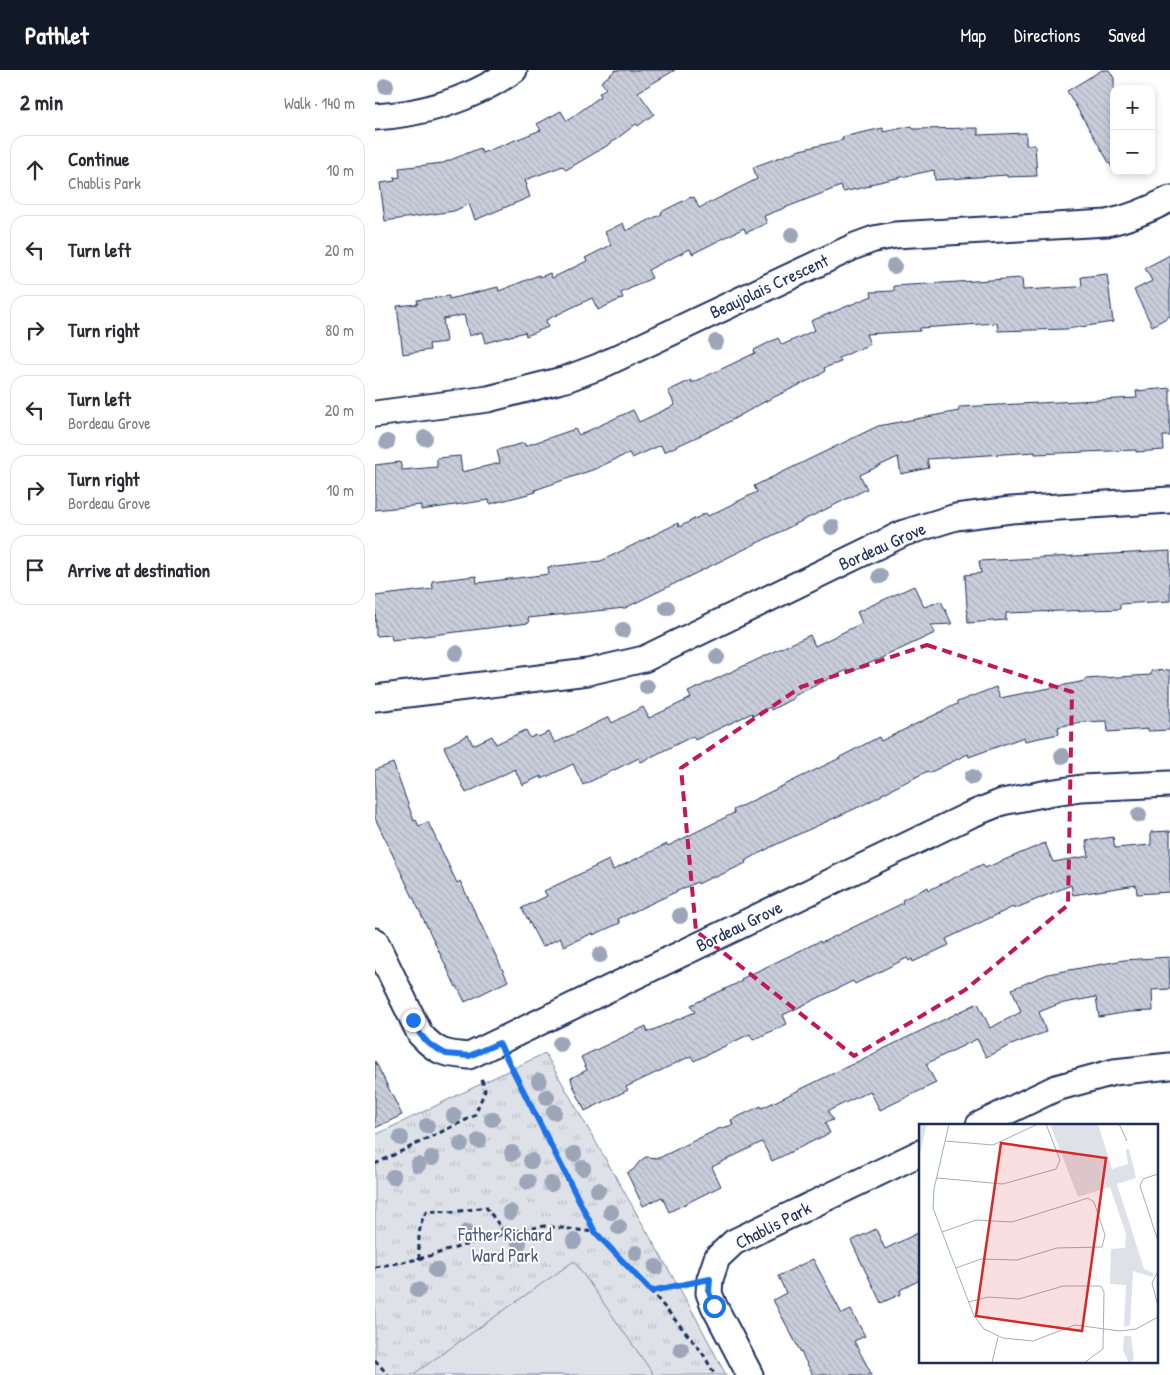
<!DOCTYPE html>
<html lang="en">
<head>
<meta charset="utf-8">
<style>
  :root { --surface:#fff; --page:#f2f2f3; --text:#2b2b33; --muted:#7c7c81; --line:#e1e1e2; --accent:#111827 }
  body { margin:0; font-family:"Patrick Hand",sans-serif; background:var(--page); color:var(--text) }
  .controls { position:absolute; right:15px; top:15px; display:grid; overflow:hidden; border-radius:10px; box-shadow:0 2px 8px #0003 }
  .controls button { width:45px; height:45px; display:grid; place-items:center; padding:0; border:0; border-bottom:1px solid var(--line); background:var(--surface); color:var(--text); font:25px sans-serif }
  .stop { position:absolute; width:15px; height:15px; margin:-11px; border:4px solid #1a73e8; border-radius:50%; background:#fff }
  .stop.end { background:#1a73e8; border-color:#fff; box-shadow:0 1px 5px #0008 }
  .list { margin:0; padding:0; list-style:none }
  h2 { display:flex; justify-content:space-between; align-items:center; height:65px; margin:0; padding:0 20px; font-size:21px }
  h2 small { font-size:16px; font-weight:400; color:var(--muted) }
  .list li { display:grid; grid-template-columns:32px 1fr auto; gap:15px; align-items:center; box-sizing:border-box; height:70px; margin:0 10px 10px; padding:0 10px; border:1px solid var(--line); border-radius:15px }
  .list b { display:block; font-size:19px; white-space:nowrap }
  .list p { margin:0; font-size:16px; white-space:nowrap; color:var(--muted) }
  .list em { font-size:16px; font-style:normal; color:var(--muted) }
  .icon { flex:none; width:28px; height:28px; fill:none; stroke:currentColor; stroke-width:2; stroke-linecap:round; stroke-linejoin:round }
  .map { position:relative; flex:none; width:795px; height:1305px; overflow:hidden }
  header { display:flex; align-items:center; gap:30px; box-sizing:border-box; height:70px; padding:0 25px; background:var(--accent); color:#fff }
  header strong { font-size:24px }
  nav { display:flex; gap:28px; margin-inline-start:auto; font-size:18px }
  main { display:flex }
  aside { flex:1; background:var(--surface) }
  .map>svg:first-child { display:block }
  .grass { fill:url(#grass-tufts); stroke:#7c88a2 }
  .pitch { fill:#dee1e7; stroke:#7c88a2 }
  .building { fill:url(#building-back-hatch); stroke:#1b2f5e }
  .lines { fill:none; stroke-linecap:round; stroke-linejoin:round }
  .street-casing { stroke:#1b2f5e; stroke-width:29 }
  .path { stroke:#1b2f5e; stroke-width:3; stroke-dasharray:5 4; stroke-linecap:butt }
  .street { stroke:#fff; stroke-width:25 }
  .tree { fill:#9da5b9 }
  .route { stroke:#1a73e8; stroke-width:6 }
  .marked { fill:none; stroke:#c2185b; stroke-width:4; stroke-dasharray:10 6; stroke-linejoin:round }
  .labels { text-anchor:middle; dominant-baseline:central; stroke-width:4; stroke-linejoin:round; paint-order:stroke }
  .street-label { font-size:18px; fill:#1b2f5e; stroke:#fff }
  .park-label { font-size:18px; fill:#4c5c80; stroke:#fff }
  .inset-road { fill:none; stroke:#a4acbf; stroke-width:1 }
  .view { fill:#d62828; fill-opacity:0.15; stroke:#d62828; stroke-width:2.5 }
  .inset-edge { fill:none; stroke:#1b2f5e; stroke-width:2.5 }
</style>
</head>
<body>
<header>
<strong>Pathlet</strong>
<nav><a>Map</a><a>Directions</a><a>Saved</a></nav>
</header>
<main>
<aside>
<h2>2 min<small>Walk · 140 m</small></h2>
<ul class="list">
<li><svg class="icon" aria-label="ahead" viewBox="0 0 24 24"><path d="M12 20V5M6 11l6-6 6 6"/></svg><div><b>Continue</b><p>Chablis Park</p></div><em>10 m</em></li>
<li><svg class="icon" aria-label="left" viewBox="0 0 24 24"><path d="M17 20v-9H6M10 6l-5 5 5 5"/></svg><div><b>Turn left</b></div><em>20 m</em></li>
<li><svg class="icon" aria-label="right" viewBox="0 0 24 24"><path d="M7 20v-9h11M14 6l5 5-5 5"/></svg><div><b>Turn right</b></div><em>80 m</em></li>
<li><svg class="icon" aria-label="left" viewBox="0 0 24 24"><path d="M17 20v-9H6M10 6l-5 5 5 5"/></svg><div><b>Turn left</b><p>Bordeau Grove</p></div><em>20 m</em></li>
<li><svg class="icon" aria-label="right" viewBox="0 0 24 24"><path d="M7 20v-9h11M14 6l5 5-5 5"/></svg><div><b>Turn right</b><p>Bordeau Grove</p></div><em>10 m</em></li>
<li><svg class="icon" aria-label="arrive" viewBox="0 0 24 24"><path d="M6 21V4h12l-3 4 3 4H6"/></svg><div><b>Arrive at destination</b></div></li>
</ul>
</aside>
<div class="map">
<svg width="795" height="1305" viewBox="0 0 795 1305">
  <defs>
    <pattern id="grass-tufts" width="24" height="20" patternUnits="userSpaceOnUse" patternTransform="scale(1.25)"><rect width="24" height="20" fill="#dee1e7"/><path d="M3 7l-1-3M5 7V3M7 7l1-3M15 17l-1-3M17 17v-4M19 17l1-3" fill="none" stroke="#bec1c9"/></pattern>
    <pattern id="building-back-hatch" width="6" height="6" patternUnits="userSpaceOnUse" patternTransform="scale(1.25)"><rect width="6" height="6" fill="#caceda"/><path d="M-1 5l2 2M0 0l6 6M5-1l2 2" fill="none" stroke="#adb1be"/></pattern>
  </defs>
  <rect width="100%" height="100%" fill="#fff"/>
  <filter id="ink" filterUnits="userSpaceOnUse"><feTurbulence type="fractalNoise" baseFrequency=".02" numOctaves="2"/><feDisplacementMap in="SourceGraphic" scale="10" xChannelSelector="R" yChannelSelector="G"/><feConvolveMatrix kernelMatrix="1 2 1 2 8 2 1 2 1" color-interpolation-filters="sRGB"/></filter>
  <g filter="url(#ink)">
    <path class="grass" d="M 170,983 L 319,1244 L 351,1305 L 0,1305 L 0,1065 Z"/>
    <path class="pitch" d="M 199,1191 L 279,1305 L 41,1305 L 40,1303 Z"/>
    <path class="building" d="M 241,0 L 300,0 L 263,22 L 279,44 L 263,56 L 261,54 L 235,74 L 191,100 L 188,96 L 150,110 L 152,115 L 151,116 L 155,127 L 100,150 L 94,134 L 79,141 L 10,151 L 5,113 L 20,111 L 19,108 L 25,107 L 24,98 L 68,93 L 105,78 L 107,83 L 166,60 L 162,54 L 186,41 L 192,51 L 226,26 L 224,23 L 231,18 L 226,12 Z
      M 727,0 L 734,0 L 739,8 L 739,101 L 692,21 Z
      M 537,56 L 538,59 L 603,58 L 603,65 L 651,63 L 651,75 L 660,75 L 662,106 L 632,107 L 632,105 L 560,110 L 559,100 L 495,114 L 495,116 L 468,122 L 466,116 L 389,146 L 392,153 L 371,163 L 369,158 L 317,184 L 315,179 L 273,200 L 277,208 L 246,223 L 248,228 L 223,240 L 217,228 L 171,250 L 173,257 L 151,266 L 150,262 L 110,273 L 107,262 L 94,266 L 89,245 L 68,249 L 71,272 L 54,274 L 55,280 L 28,284 L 22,236 L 43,234 L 42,230 L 74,226 L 74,229 L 123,217 L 124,221 L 164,205 L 165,207 L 175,203 L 177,208 L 212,191 L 210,188 L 236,175 L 230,162 L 248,153 L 251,161 L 287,144 L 286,142 L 316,127 L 317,128 L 319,127 L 324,138 L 382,109 L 378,97 L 425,80 L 468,70 L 467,67 L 508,58 L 508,62 Z
      M 795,185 L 795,246 L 777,256 L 759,220 L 777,211 L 770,198 Z
      M 732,204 L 738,252 L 692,259 L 623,261 L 622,253 L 545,258 L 545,261 L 491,264 L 495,274 L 464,288 L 466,292 L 449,298 L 450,301 L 445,305 L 391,331 L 348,355 L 289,382 L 286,375 L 257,388 L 254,383 L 220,399 L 160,420 L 161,422 L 115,434 L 114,430 L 46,440 L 46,435 L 0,440 L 0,395 L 25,392 L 27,400 L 62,397 L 62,388 L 85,386 L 87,402 L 125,393 L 122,380 L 149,373 L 150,376 L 200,359 L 204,365 L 258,340 L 264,352 L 300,335 L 293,321 L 316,310 L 317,313 L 380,283 L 379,280 L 403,268 L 407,275 L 440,260 L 436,251 L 497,226 L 496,222 L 519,221 L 519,216 L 647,208 L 648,220 L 701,217 L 707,216 L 706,207 Z
      M 795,318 L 795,366 L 788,366 L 789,380 L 761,382 L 761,380 L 660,384 L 660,382 L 552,389 L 554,398 L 526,404 L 523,387 L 485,405 L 492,419 L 250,538 L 153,548 L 154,553 L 17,570 L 16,565 L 1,566 L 0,526 L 58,519 L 57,511 L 101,506 L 102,513 L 174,504 L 173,497 L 226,491 L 303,453 L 304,457 L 331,443 L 333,446 L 382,422 L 379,416 L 503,356 L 584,341 L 584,337 L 762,328 L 761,321 Z
      M 795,481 L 795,531 L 745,534 L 745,539 L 631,543 L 631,550 L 593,553 L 590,505 L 606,503 L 604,491 Z
      M 539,516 L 549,537 L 566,531 L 577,554 L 556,555 L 560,563 L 474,603 L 472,600 L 419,626 L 419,628 L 396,640 L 395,637 L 378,646 L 377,643 L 320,670 L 318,666 L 266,692 L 264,688 L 208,715 L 198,694 L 167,709 L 166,706 L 147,715 L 140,699 L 91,723 L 69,677 L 93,665 L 98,675 L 117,666 L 121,674 L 151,660 L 155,668 L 161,665 L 163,667 L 174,662 L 180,673 L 234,647 L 237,653 L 268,637 L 274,648 L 316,628 L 313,622 L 435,565 L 440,576 L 487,553 L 482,542 Z
      M 795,600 L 795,660 L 773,661 L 773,659 L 733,662 L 732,651 L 707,652 L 683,657 L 684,664 L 650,671 L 649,667 L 594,687 L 593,684 L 554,703 L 553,701 L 507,724 L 507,725 L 488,735 L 400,775 L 370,791 L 371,793 L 339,808 L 339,806 L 323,814 L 322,812 L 243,849 L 245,853 L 218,865 L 218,863 L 189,876 L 185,868 L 167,877 L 147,838 L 172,826 L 169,821 L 234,790 L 238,800 L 292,774 L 293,776 L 359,743 L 358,740 L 465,688 L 465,687 L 504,667 L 506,671 L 582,634 L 582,632 L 621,617 L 625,628 L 710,611 L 710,609 L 776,605 L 776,601 Z
      M 18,693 L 39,751 L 41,750 L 44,756 L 53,752 L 82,813 L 85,811 L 133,911 L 90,932 L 82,916 L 81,917 L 0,748 L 0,700 Z
      M 795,761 L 795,822 L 762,824 L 761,815 L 698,825 L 696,815 L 639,839 L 638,837 L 571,869 L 574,875 L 538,892 L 537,889 L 534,891 L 532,888 L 480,914 L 478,911 L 408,945 L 412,954 L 378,970 L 375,964 L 319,991 L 316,986 L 251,1017 L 253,1020 L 210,1041 L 197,1013 L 196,1008 L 212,1000 L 206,987 L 271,956 L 273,962 L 320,942 L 316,935 L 367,911 L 366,909 L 445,871 L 446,873 L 528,833 L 527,830 L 553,817 L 554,820 L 608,794 L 610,798 L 670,773 L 678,792 L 714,786 L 711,771 L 738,767 L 740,778 L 776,775 L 776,762 Z
      M 794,887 L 795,919 L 777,920 L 778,941 L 754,942 L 724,947 L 721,927 L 684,934 L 664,942 L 671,962 L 636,975 L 611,987 L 602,969 L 569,985 L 551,994 L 561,1013 L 505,1040 L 495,1021 L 453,1041 L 458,1050 L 450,1053 L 455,1063 L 397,1091 L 387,1072 L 337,1097 L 346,1116 L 294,1142 L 287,1127 L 268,1136 L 252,1103 L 258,1100 L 265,1091 L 271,1087 L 284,1088 L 343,1059 L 358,1055 L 356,1050 L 386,1036 L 387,1038 L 603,933 L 615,958 L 646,942 L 637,919 L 673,904 L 749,890 Z
      M 0,991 L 27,1045 L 0,1058 Z
      M 501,1159 L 510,1179 L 545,1162 L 545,1210 L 525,1220 L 526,1224 L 506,1233 L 476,1171 Z
      M 438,1189 L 467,1244 L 476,1240 L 490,1266 L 479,1271 L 497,1305 L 438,1305 L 398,1230 L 411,1223 L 403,1206 Z"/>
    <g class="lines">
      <defs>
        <path id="street" d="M 0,47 C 50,44 98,28 139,0
          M 0,344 L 113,329 L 191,309 L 223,297 L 480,176 L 499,169 L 520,165 L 732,153 C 755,148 774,140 795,129
          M 0,628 L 213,602 L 269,589 L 529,463 L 581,447 L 636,440 L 795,430
          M 0,871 L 45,964 C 62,983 70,984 94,986 L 595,745 L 627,732 L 673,723 L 706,718 L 795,714
          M 604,1055 L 681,1018 L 739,1002 L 795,996
          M 375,1305 L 339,1236 L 334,1223 L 335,1209 L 342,1188 L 359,1172 L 545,1083"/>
      </defs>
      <use href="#street" class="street-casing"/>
      <path class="path" d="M 134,993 L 220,1162 L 276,1221 L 327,1282 L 340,1305
        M 0,1094 L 99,1046 L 110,1021 L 106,1006
        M 44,1189 C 44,1172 42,1155 52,1141 L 79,1142 L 111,1137 L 130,1163
        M 0,1197 L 44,1189 L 130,1163 L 169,1156 L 220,1162
        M 276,1221 L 312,1213
        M 0,1290 L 13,1305"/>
      <use href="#street" class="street"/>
    </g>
    <g class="tree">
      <circle cx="11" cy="16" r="8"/>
      <circle cx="417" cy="165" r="8"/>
      <circle cx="519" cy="196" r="8"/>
      <circle cx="341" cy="272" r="8"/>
      <circle cx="50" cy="368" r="8"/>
      <circle cx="12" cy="372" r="8"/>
      <circle cx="457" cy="457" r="8"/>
      <circle cx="505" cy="506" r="8"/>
      <circle cx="292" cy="538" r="8"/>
      <circle cx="248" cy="560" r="8"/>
      <circle cx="81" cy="583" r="8"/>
      <circle cx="342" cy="587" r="8"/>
      <circle cx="272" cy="617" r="8"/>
      <circle cx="687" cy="686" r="8"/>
      <circle cx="597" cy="707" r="8"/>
      <circle cx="764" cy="745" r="8"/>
      <circle cx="305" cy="846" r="8"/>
      <circle cx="225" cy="885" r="8"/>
      <circle cx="185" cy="974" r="8"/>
      <circle cx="164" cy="1011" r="8"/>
      <circle cx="172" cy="1027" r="8"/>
      <circle cx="179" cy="1042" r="8"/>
      <circle cx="79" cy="1046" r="8"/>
      <circle cx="117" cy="1049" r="8"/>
      <circle cx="52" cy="1056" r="8"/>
      <circle cx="26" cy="1068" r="8"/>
      <circle cx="104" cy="1071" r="8"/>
      <circle cx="86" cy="1074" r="8"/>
      <circle cx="137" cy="1083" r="8"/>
      <circle cx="199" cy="1084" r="8"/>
      <circle cx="57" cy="1088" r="8"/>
      <circle cx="156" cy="1091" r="8"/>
      <circle cx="43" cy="1095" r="8"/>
      <circle cx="208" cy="1098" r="8"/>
      <circle cx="18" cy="1107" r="8"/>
      <circle cx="153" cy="1112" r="8"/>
      <circle cx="176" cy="1114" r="8"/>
      <circle cx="223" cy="1120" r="8"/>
      <circle cx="135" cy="1142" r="8"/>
      <circle cx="236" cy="1142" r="8"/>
      <circle cx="244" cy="1157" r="8"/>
      <circle cx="92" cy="1162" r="8"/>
      <circle cx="199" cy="1171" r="8"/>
      <circle cx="144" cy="1173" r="8"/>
      <circle cx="261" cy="1183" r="8"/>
      <circle cx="281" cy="1197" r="8"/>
      <circle cx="61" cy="1200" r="8"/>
      <circle cx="43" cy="1220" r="8"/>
      <circle cx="306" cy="1279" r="8"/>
    </g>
  </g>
  <g class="lines" filter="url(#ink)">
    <path class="route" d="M 38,950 L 45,964 L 54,974 L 71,984 L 94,986 L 124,973 L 220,1162 L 276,1221 L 335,1209 L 334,1222 L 339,1236"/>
  </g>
  <path class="marked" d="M 552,575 L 697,622 L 693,835 L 590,920 L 479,986 L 321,861 L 306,698 L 426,617 Z"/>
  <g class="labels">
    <g class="street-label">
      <text transform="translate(394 216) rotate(-25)">Beaujolais Crescent</text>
      <text transform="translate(507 476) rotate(-24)">Bordeau Grove</text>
      <text transform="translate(364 856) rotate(-26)">Bordeau Grove</text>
      <text transform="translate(398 1155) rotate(-27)">Chablis Park</text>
    </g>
    <g class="park-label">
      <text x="130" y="1164">Father Richard<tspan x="130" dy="21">Ward Park</tspan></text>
    </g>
  </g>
  <g transform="translate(544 1054)">
    <rect width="239" height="239" fill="#fff"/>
    <path d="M 0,0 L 8,0 L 0,33 ZM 131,0 L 179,0 L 193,45 L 209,40 L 207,25 L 210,25 L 217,54 L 198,60 L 225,145 L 234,149 L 234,153 L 214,147 L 211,201 L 205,203 L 207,161 L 191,160 L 192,125 L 206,124 L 207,110 L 191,63 L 159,73 ZM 205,212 L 212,212 L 215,235 L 210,239 L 204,226 Z" fill="#dee1e7"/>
    <path d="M 142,0 L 165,0 L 182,33 L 159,45 L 137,2 Z" fill="#dee1e7"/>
    <path class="inset-road" d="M 30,0 L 15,65 L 14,84 L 55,192 L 65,205 L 84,214 L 114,217 L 156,201 L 201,207 L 217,205 L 239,193M 200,0 L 208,17M 26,17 L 74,21 L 119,0M 239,50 L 224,55 L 221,62 L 239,117M 18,54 L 84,60 L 137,45 L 141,36 L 127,0M 23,108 L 57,96 L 93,98 L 169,74 L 175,78 L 186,111 L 183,123 L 138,124 L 98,136 L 62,135 L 37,144M 239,147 L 233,159 L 239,182M 50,178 L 69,173 L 100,175 L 144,162 L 182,162 L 185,168 L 184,225 L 165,239M 73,239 L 79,213"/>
    <path class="view" d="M 82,19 L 187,34 L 163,207 L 57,192 Z"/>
    <rect width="239" height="239" class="inset-edge"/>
  </g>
</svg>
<div class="controls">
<button>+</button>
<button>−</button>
</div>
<div class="stop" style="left:339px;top:1236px"></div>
<div class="stop end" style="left:38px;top:950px"></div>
</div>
</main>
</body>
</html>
